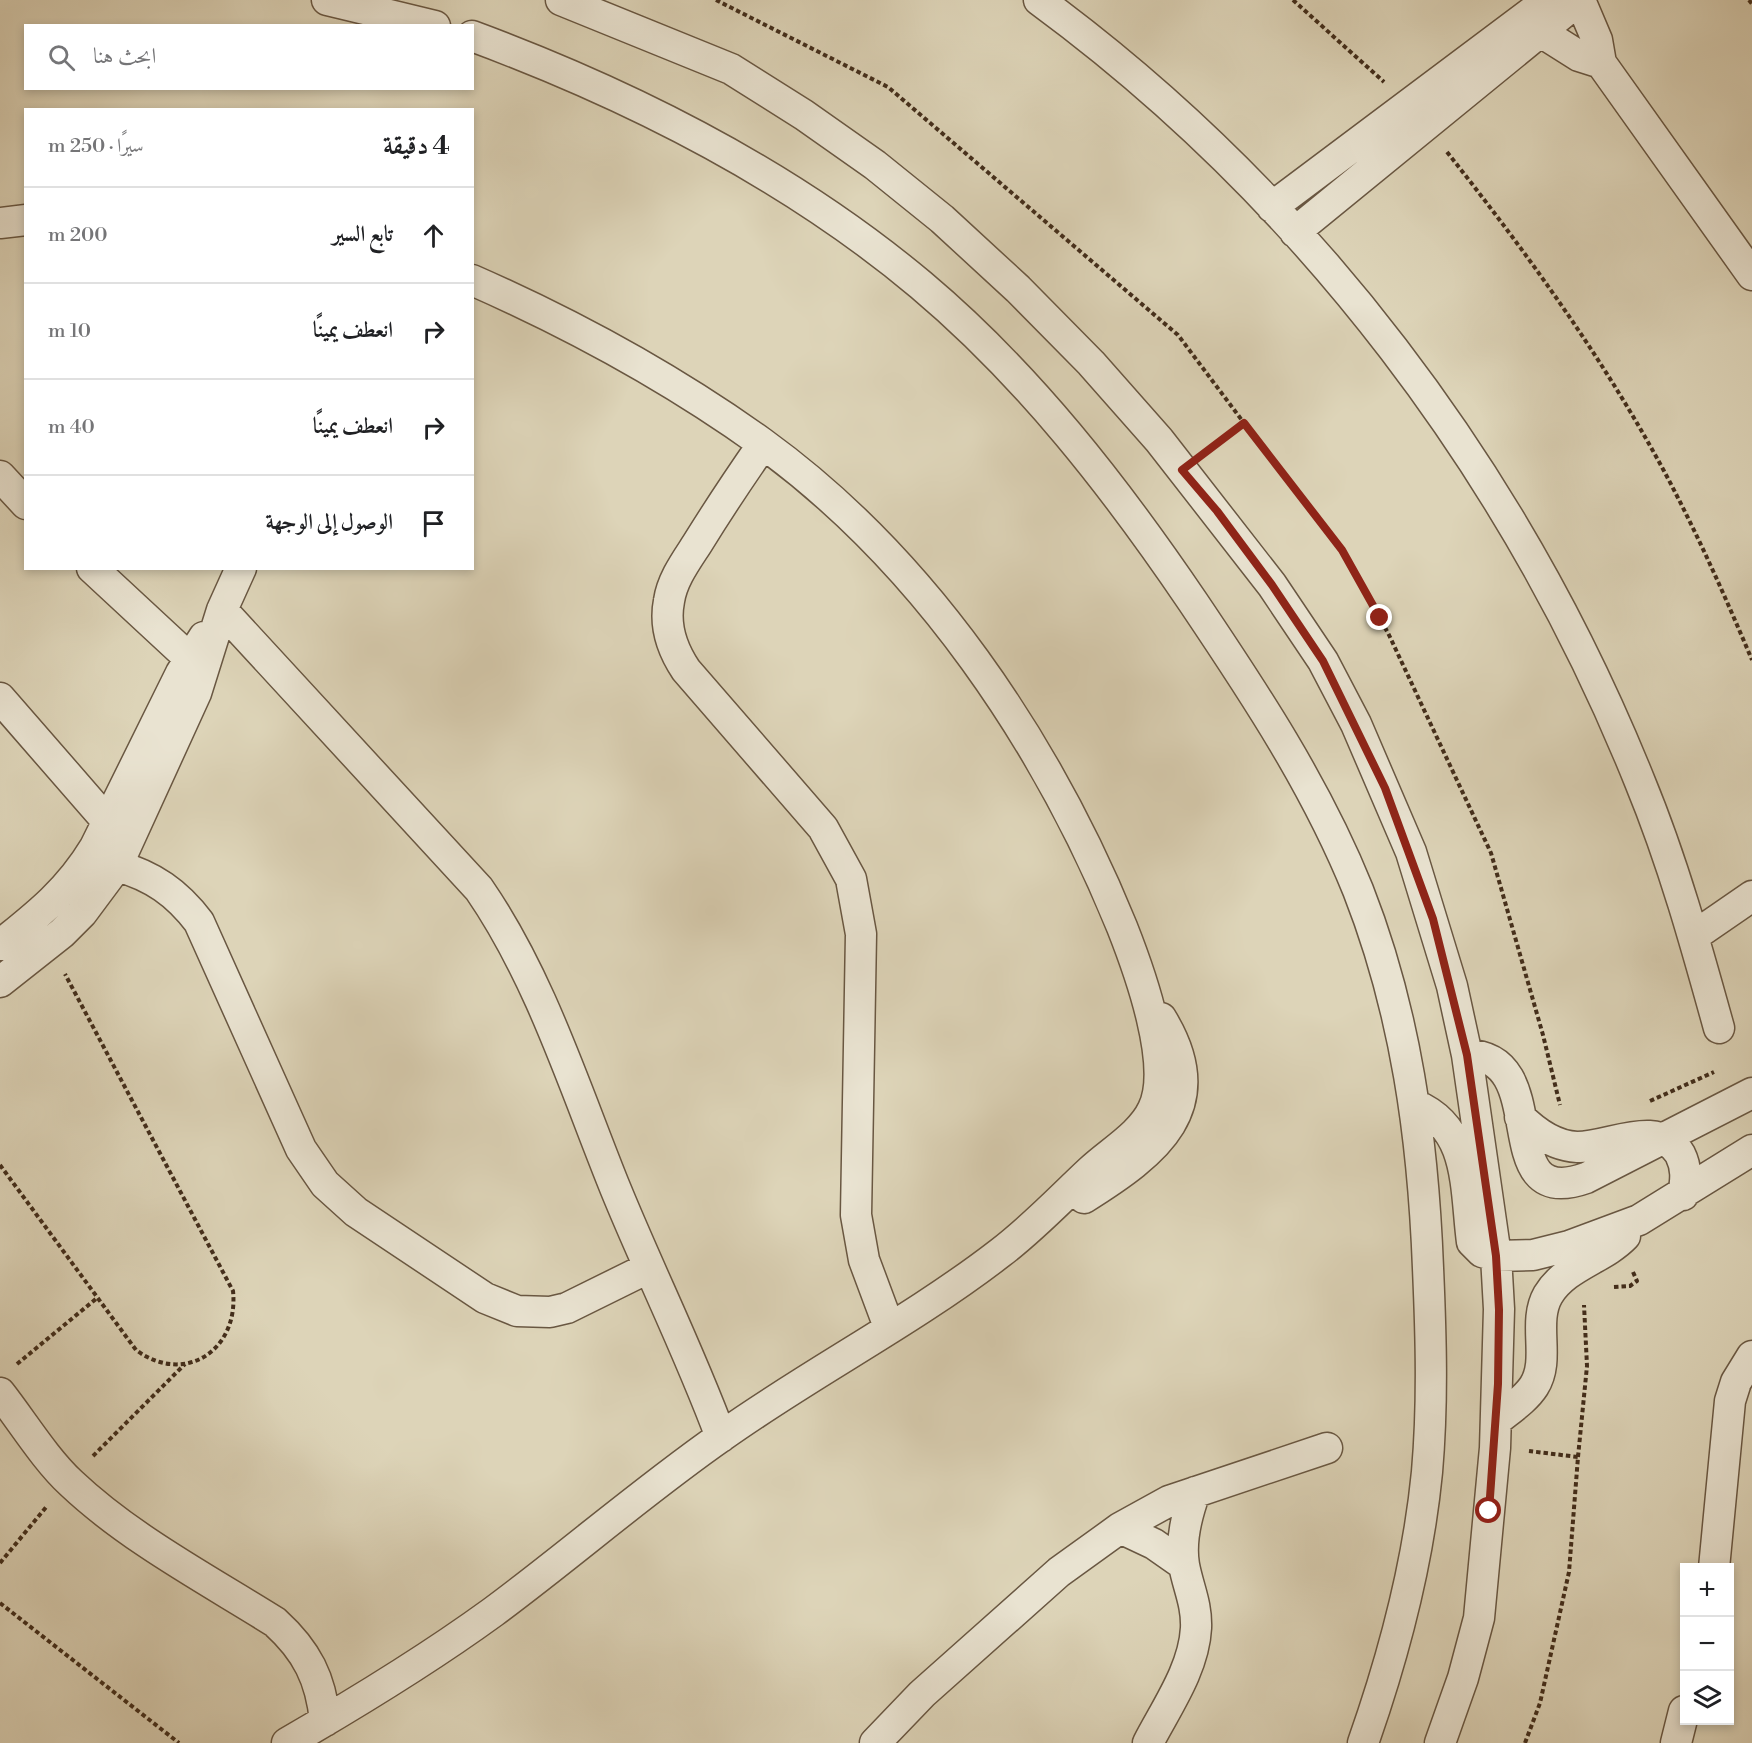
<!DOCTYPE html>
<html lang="ar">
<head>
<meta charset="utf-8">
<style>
  :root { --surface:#fff; --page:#f2f2f2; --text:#202124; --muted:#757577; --line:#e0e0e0 }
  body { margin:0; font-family:"Libre Bodoni",Amiri,serif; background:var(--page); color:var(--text); direction:rtl }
  .controls { position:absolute; right:18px; bottom:18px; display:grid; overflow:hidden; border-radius:0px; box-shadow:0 3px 9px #0003 }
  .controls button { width:54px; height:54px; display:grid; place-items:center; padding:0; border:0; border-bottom:2px solid var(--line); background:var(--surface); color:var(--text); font:30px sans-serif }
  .stop { position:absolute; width:18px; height:18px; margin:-14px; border:4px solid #8f2418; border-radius:50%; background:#fff }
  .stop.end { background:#8f2418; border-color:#fff; box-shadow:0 2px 6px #0008 }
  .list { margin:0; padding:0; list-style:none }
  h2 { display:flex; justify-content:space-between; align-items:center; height:78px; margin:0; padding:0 24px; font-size:26px }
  h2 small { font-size:20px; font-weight:400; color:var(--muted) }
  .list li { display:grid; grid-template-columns:39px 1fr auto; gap:18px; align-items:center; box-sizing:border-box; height:96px; padding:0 24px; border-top:2px solid var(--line) }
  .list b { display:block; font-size:22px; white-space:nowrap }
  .list em { font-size:20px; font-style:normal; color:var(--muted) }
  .icon { flex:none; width:33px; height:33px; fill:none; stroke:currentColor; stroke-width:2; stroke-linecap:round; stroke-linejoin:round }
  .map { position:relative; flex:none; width:1752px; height:1743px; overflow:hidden; direction:ltr }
  .search { position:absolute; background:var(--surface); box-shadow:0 3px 9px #0003; left:24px; top:24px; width:450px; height:66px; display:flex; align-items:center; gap:15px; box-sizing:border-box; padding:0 21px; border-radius:0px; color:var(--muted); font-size:22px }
  .panel { position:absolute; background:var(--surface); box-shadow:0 3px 9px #0003; left:24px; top:108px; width:450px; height:462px; border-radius:0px; direction:rtl }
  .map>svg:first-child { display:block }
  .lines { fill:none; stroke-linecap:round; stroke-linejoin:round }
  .minor-casing { stroke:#695742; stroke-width:33 }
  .path { stroke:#422d1b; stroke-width:4; stroke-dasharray:4.5 3; stroke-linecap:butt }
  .minor { stroke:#e9e3d1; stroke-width:30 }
  .route { stroke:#8f2418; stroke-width:8 }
</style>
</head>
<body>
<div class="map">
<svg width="1752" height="1743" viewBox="0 0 1752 1743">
  <rect width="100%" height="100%" fill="#ddd4b8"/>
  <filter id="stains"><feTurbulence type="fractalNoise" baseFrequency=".00333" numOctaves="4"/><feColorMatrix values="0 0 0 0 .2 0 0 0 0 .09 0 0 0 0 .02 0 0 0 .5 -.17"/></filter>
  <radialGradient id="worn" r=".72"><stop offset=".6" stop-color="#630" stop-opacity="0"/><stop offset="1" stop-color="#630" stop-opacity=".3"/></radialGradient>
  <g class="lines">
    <defs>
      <path id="minor" d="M 327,0 L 435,26
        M 561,0 L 731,69 L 804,115 L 875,165 L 942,219 L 1018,289 L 1091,363 L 1159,440 L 1272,585 L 1323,661 L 1356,724 L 1411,852 L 1452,986 L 1467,1055 L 1496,1256 L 1499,1309 L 1495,1448 L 1479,1618 L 1463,1678 L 1440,1743
        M 1039,0 C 1307,197 1516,473 1640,782 C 1673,862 1696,945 1719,1028
        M 1580,0 L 1597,40 L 1601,63 L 1752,275
        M 1541,32 L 1579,56 L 1601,63
        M 472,36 C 631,95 791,176 921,285 C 1028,375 1115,487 1193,602 C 1255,694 1316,786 1358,890 C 1406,1012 1423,1138 1428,1268 C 1431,1336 1433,1404 1427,1472 C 1418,1565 1394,1655 1363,1743
        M 1272,207 L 1548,0
        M 0,223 L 26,220
        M 1295,232 L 1579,0
        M 763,444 C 740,477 718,510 697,544 C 686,561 672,580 669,601 C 664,626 672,649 686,670 L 823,828 L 851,879 L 861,934 L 856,1215 L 864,1260 L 889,1327
        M 0,476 L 26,504
        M 92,568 L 189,658
        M 222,610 L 479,889 C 541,979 575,1089 616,1190 C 650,1273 690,1353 721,1437
        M 0,698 L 107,821
        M 117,866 C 153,876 177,893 199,922 L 301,1149 L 325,1184 L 356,1212 L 485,1298 L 517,1311 L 550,1312 L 567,1308 L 648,1268
        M 1694,936 L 1752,896
        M 0,945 C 39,914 69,890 95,847 L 181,673 L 204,637
        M 0,982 L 62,933 L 82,913 L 117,866 L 196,693 L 222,610 L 241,568
        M 1467,1055 C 1556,1056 1488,1213 1586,1178 L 1752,1093
        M 1415,1105 C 1471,1128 1465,1189 1472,1242 L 1482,1252 L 1496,1256 L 1533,1255 L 1569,1246 L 1639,1220 L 1752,1150
        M 1520,1117 C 1536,1133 1554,1146 1577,1147 C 1611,1147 1658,1118 1680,1154 C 1687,1168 1686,1180 1683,1195
        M 1084,1198 C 1156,1153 1216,1107 1161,1018
        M 0,1393 C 22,1421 45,1459 71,1483 C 129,1538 208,1580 275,1622 C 307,1651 321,1679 325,1721
        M 1496,1421 C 1509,1410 1525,1400 1534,1386 C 1551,1359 1532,1323 1548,1295 C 1565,1266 1603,1259 1625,1236
        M 1120,1528 L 1154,1544 L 1184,1565
        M 1714,1568 L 1730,1401 L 1736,1382 L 1752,1356
        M 287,1743 C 358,1702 427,1660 493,1612 C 570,1555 643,1491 722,1436 C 812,1372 912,1321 1000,1253 C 1033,1228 1060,1199 1090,1171 C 1110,1152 1141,1135 1153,1109 C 1174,1066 1139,970 1122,927 C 1047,743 925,561 762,443 C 674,380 572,324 472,280
        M 875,1743 L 922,1694 L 1059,1572 L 1120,1528 L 1169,1501 L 1327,1448
        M 1148,1743 C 1166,1708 1194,1669 1196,1628 C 1197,1604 1188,1587 1184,1565 C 1180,1541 1187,1514 1195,1492
        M 1676,1743 L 1684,1711"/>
    </defs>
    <use href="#minor" class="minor-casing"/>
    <path class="path" d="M 716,0 L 888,87 L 1178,335 L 1244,423
      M 1293,0 L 1384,82
      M 1749,0 L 1752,4
      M 1447,152 C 1527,253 1603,358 1664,471 C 1697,533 1725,596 1752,660
      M 1209,449 L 1244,423 L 1343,550 L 1389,635 L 1491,853 L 1543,1035 L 1560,1105
      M 1650,1101 L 1714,1072
      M 0,1165 L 136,1350 C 185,1386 239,1350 233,1291 L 65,974
      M 1614,1287 L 1630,1286 L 1637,1281 L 1633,1272
      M 17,1364 L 97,1298
      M 93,1456 L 185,1364
      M 1578,1457 L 1587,1366 L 1584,1305
      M 0,1563 L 47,1506
      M 0,1603 L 179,1743
      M 1525,1743 L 1540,1703 L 1569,1572 L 1578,1457 L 1529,1451"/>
    <use href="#minor" class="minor"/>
  </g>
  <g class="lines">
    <path class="route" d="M 1380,618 L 1342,550 L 1244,423 L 1182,470 L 1217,511 L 1272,585 L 1323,661 L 1385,788 L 1433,919 L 1467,1055 L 1496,1256 L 1499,1310 L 1498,1384 L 1489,1511"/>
  </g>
  <rect width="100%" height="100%" filter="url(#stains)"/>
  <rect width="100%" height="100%" fill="url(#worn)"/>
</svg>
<div class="controls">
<button>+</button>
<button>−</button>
<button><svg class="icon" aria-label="layers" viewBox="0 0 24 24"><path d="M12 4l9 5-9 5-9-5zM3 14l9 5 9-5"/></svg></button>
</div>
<div class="stop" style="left:1489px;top:1511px"></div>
<div class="stop end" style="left:1380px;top:618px"></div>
<div class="search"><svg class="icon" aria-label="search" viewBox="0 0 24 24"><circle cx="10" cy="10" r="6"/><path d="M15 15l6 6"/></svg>ابحث هنا</div>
<section class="panel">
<h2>4 دقيقة<small>سيرًا · 250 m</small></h2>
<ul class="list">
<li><svg class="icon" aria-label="ahead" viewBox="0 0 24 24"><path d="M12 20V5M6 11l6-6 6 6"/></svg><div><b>تابع السير</b></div><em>200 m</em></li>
<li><svg class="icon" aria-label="right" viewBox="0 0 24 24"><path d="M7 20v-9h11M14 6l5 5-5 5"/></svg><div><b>انعطف يمينًا</b></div><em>10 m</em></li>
<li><svg class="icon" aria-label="right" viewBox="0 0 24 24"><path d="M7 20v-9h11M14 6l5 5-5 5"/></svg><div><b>انعطف يمينًا</b></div><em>40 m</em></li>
<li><svg class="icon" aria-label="arrive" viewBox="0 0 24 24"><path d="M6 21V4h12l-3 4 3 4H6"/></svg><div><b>الوصول إلى الوجهة</b></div></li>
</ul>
</section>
</div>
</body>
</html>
